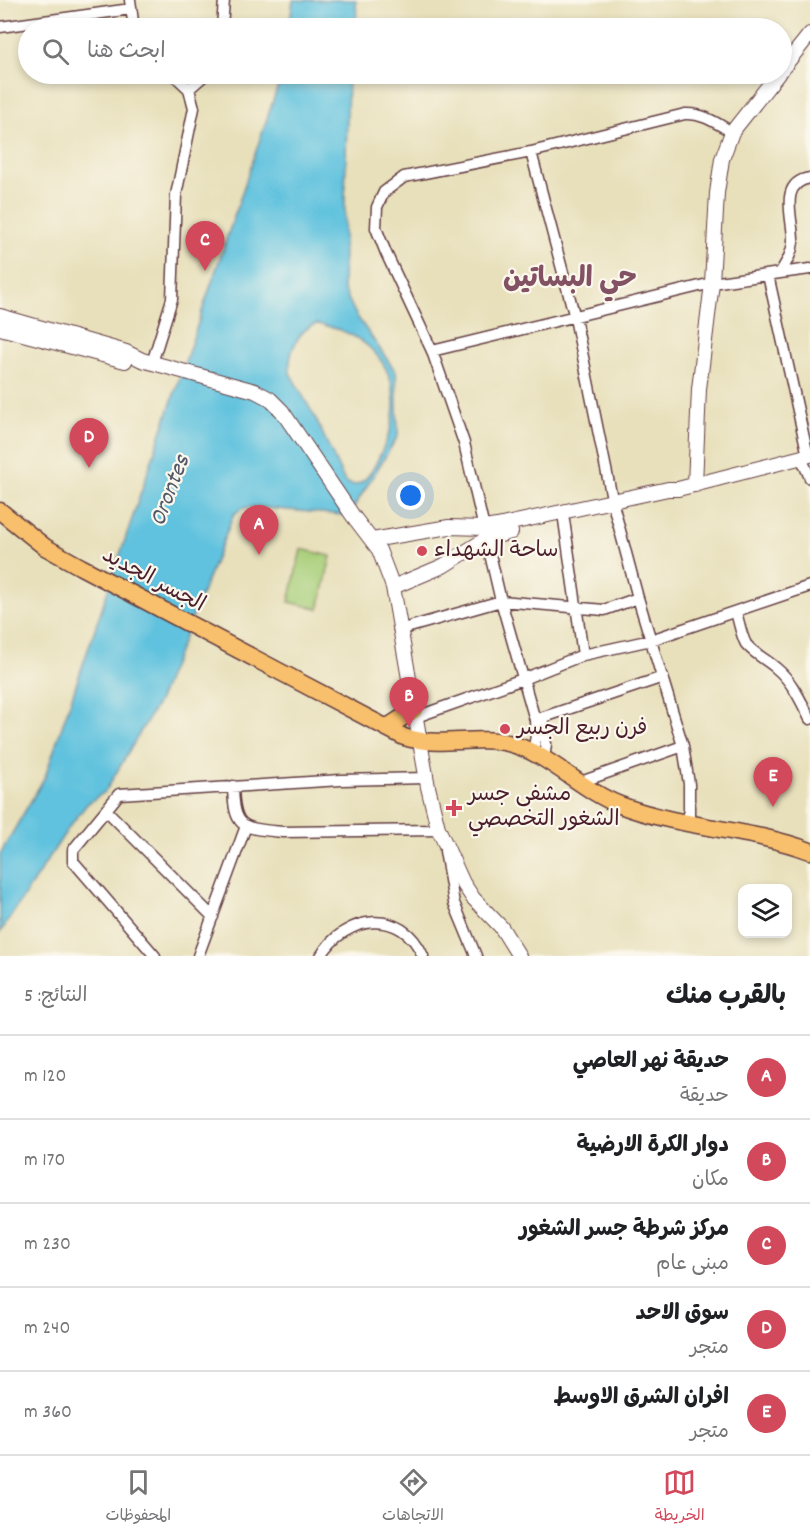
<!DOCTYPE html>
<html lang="ar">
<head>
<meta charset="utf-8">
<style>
  :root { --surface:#fff; --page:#f2f2f2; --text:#202124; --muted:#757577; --line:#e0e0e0; --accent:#d1495b }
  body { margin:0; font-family:Dekko,"Playpen Sans Arabic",sans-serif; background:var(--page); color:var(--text); direction:rtl }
  .controls { position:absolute; right:18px; bottom:18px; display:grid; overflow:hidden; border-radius:12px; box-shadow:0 3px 9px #0003 }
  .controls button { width:54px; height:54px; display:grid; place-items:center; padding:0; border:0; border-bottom:2px solid var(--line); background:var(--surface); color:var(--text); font:30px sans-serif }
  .you { position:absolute; left:411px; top:496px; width:21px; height:21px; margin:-15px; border:4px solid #fff; border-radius:50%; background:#1a73e8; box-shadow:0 0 0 9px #1a73e833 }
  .badge { display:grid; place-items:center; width:39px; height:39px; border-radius:50%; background:var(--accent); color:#fff; font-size:20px; font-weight:700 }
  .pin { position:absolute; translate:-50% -50px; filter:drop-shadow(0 2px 3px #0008) }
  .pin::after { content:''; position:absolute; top:32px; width:21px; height:18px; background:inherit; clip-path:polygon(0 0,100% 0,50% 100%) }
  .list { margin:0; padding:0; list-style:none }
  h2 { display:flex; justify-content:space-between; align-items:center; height:78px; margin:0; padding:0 24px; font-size:26px }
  h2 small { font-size:20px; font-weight:400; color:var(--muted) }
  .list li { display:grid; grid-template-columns:39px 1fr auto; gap:18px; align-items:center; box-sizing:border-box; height:84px; padding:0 24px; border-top:2px solid var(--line) }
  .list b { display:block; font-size:22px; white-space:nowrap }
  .list p { margin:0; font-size:20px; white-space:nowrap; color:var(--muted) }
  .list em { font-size:20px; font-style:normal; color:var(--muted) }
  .icon { flex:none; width:33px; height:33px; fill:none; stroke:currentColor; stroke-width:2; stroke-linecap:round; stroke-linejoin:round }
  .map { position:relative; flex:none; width:810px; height:956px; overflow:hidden; direction:ltr }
  .search { position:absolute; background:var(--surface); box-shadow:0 3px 9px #0003; left:18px; right:18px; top:18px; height:66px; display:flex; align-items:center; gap:15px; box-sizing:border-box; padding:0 21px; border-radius:33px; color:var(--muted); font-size:22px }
  .sheet { height:498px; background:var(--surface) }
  nav { display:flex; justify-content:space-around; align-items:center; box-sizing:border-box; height:84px; border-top:2px solid var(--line); background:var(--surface); font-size:16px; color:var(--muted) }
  nav a { display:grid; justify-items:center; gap:3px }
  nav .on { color:var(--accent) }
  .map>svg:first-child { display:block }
  .green { fill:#a8cf79; stroke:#797752; stroke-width:1.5 }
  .water { fill:#60c2de; stroke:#557084; stroke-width:1.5; fill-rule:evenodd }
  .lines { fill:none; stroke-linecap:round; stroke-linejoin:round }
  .minor-casing { stroke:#623c41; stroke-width:13 }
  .tertiary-casing { stroke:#623c41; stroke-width:16 }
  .primary-casing { stroke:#623c41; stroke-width:19 }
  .minor { stroke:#fff; stroke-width:10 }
  .tertiary { stroke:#fff; stroke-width:14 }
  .primary { stroke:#f8bf6c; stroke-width:16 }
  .poi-dot { fill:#d1495b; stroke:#fbf7ec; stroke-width:2 }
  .labels { text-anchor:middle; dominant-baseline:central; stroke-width:4.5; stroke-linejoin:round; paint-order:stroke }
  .poi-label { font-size:22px; fill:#4a1f2b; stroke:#fbf7ec; text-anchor:start }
  .street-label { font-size:22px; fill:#4a1f2b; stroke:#fbf7ec }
  .water-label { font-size:24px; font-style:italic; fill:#52586a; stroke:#fbf7ec }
  .district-label { font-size:28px; font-weight:bold; fill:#825163; stroke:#fbf7ec }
</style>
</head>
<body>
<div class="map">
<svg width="810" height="956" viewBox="0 0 810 956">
  <rect width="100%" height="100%" fill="#fbf7ec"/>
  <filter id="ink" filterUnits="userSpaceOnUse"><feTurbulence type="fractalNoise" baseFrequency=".0167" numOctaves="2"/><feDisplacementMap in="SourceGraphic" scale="12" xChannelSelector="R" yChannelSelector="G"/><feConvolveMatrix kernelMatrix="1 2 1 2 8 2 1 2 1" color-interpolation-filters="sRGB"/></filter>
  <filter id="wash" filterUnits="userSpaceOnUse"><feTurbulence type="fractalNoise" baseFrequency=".008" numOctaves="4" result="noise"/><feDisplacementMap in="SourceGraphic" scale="24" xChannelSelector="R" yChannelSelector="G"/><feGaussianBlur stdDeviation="1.35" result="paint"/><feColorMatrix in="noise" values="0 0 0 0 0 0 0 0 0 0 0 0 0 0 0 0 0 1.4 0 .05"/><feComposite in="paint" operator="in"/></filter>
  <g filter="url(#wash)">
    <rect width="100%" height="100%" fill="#e8e0bb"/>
    <path class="green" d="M 301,549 L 331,556 L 319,609 L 289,602 Z"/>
    <path class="water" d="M 293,0 L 356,0 L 357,28 L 289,28 Z
      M 282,74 L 348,74 L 343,288 L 356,315 L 396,372 L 398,436 L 354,507 L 343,515 L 255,507 L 243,508 L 234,514 L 158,702 L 105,792 L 88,803 L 69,827 L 0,933 L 0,854 L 45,777 ZM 317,324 C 384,335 412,390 382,451 C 377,461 370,479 358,484 C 354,486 349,484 345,482 L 316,419 L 290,373 C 288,354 297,329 317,324 Z"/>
  </g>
  <g filter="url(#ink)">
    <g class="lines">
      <defs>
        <path id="minor" d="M 130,0 L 134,28
          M 0,27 L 131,9
          M 222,28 L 224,0
          M 189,89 L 206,74
          M 531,152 L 575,318 L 614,508 L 638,598 L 683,746 L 689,784 L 689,822
          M 780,273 L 810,269
          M 768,275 L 808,456
          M 432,351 L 712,283 L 780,273 C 786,263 792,254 793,242 C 794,220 777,183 810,178
          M 152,363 L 172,299 L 176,195 L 194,108 L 189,89 L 173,74
          M 801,457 L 810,478
          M 564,520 L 583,655
          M 736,612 C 739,622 741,635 746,644 C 754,654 766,659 776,668 C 792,681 801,701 810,719
          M 399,630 L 501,601 L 604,610 L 638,598
          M 416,717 L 523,679 L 583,655 L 651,640 L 810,586
          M 542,718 L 546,744 L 544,760
          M 535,720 L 663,677
          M 533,752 L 536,736 L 535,720 L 501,601 L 464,443 L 432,351 L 386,253 L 376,228 L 377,207 L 384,192 L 404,177 L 531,152 L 685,114 C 703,113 716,123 732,132
          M 578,783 L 683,746
          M 233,786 C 234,829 242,828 282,832 L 439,830
          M 107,811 L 213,917
          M 445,851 L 454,903 L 476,956
          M 155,956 L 73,861 L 73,850 L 119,794 L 341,780 L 426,778
          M 198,956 L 246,826
          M 321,956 C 345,915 402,907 423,956"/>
        <path id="tertiary" d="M 782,69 L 810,34
          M 0,316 L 126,352 L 142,360 L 255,391 L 270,399 L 282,411 L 353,516 L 379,550 L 393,587 L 428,787 L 438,828 L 463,883 L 473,898 L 501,927 L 519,956
          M 0,328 L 125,361
          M 695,485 L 699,389 L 712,283 L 717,193 L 722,159 L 732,132 L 778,74
          M 372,540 L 449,527 L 484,528 L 497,526 L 668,489 L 678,489 L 810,455
          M 393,587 L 443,566 L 486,539 L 511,532"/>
        <path id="primary" d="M 0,511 L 45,547 L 81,567 L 404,737 C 438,748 474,735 508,743 C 549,753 580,790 620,805 C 681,828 748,828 810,851
          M 386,728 L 414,710"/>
      </defs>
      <use href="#minor" class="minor-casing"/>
      <use href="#tertiary" class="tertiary-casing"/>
      <use href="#primary" class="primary-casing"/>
      <use href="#minor" class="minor"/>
      <use href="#tertiary" class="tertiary"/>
      <use href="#primary" class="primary"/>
    </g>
  </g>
  <g class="poi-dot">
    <circle cx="422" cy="551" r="6"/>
    <circle cx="505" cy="729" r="6"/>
    <path d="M451 799h6v6h6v6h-6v6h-6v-6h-6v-6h6z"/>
  </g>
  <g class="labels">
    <g class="poi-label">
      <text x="434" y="551">ساحة الشهداء</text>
      <text x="517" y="729">فرن ربيع الجسر</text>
      <text x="468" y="795">مشفى جسر<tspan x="468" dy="25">الشغور التخصصي</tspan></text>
    </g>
    <g class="street-label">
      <text transform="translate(153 581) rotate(28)">الجسر الجديد</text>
    </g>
    <g class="water-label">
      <text transform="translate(171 491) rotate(-69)">Orontes</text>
    </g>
    <g class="district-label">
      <text x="570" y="281">حي البساتين</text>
    </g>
  </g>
</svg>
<div class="controls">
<button><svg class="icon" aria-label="layers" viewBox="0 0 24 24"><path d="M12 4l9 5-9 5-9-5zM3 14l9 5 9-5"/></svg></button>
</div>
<div class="you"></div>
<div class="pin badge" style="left:259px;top:555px">A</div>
<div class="pin badge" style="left:409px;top:727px">B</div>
<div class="pin badge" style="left:205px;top:271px">C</div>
<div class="pin badge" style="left:89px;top:468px">D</div>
<div class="pin badge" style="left:773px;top:807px">E</div>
<div class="search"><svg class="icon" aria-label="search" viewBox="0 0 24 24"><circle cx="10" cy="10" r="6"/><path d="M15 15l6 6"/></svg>ابحث هنا</div>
</div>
<section class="sheet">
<h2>بالقرب منك<small>النتائج: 5</small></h2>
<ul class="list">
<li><span class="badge">A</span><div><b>حديقة نهر العاصي</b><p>حديقة</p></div><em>120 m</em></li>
<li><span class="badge">B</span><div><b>دوار الكرة الارضية</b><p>مكان</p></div><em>170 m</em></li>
<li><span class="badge">C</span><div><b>مركز شرطة جسر الشغور</b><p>مبنى عام</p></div><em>230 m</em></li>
<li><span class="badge">D</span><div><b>سوق الاحد</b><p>متجر</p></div><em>240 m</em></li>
<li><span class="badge">E</span><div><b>افران الشرق الاوسط</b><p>متجر</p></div><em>360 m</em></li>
</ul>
</section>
<nav>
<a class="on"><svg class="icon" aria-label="map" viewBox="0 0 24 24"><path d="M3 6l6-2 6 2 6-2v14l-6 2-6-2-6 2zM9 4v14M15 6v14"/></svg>الخريطة</a>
<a><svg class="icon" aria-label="directions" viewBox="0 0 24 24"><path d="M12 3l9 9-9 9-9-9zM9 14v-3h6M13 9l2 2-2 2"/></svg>الاتجاهات</a>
<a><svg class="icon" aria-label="saved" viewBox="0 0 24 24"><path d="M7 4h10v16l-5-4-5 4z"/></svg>المحفوظات</a>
</nav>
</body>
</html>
